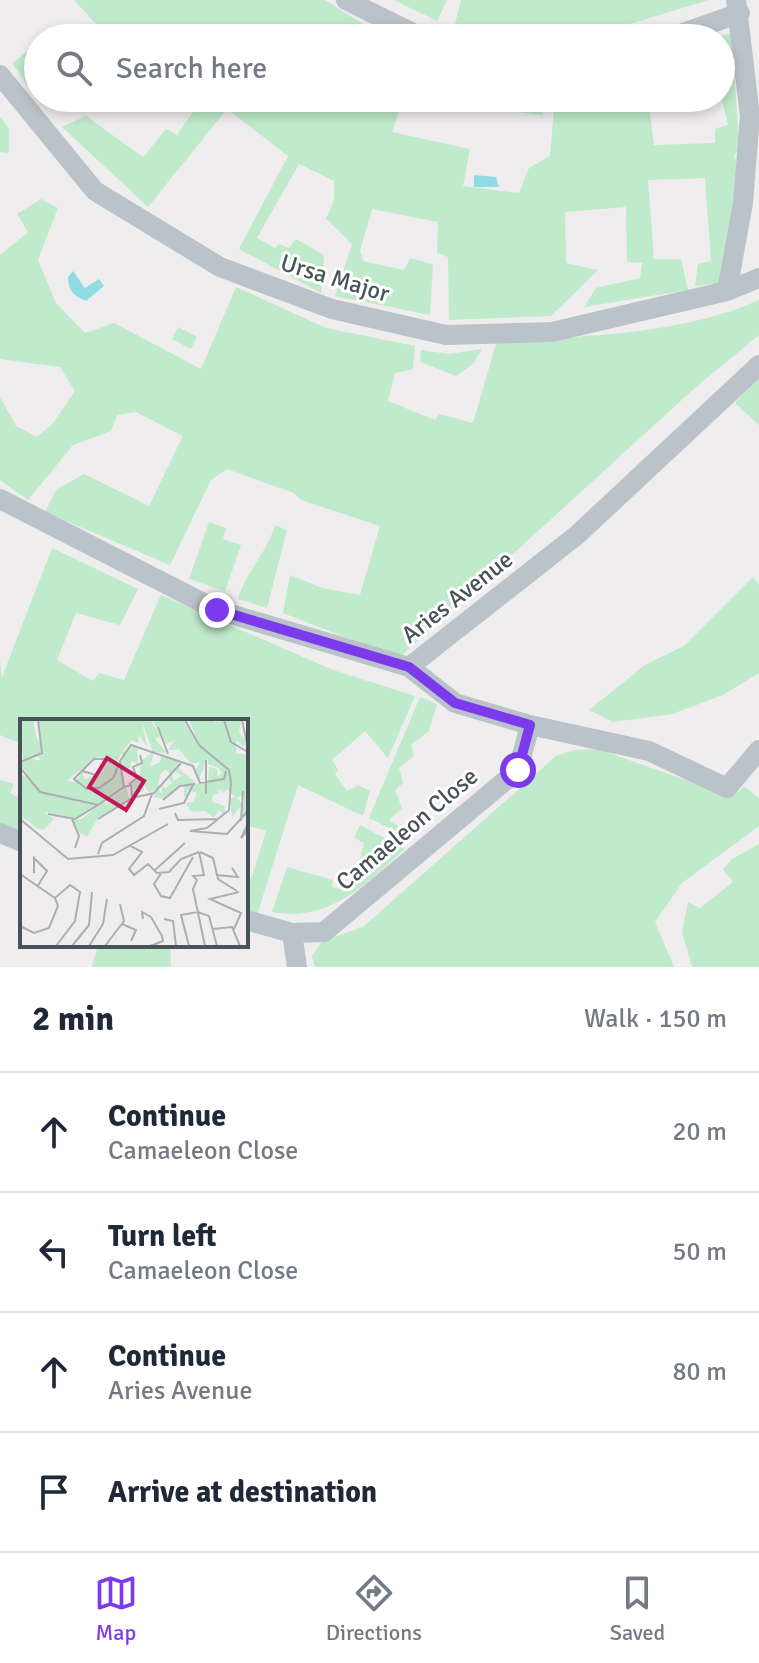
<!DOCTYPE html>
<html lang="en">
<head>
<meta charset="utf-8">
<style>
  :root { --surface:#fff; --page:#f6f6f7; --text:#1f2937; --muted:#747a83; --line:#e0e1e3; --accent:#7c3aed }
  body { margin:0; font-family:Signika,sans-serif; background:var(--page); color:var(--text) }
  .stop { position:absolute; width:24px; height:24px; margin:-18px; border:6px solid #7c3aed; border-radius:50%; background:#fff }
  .stop.end { background:#7c3aed; border-color:#fff; box-shadow:0 2px 8px #0008 }
  .list { margin:0; padding:0; list-style:none }
  h2 { display:flex; justify-content:space-between; align-items:center; height:104px; margin:0; padding:0 32px; font-size:34px }
  h2 small { font-size:26px; font-weight:400; color:var(--muted) }
  .list li { display:grid; grid-template-columns:52px 1fr auto; gap:24px; align-items:center; box-sizing:border-box; height:120px; padding:0 32px; border-top:2px solid var(--line) }
  .list b { display:block; font-size:30px; white-space:nowrap }
  .list p { margin:0; font-size:26px; white-space:nowrap; color:var(--muted) }
  .list em { font-size:26px; font-style:normal; color:var(--muted) }
  .icon { flex:none; width:44px; height:44px; fill:none; stroke:currentColor; stroke-width:2; stroke-linecap:round; stroke-linejoin:round }
  .map { position:relative; flex:none; width:759px; height:967px; overflow:hidden }
  .search { position:absolute; background:var(--surface); box-shadow:0 4px 12px #0003; left:24px; right:24px; top:24px; height:88px; display:flex; align-items:center; gap:20px; box-sizing:border-box; padding:0 28px; border-radius:44px; color:var(--muted); font-size:30px }
  .sheet { height:584px; background:var(--surface) }
  nav { display:flex; justify-content:space-around; align-items:center; box-sizing:border-box; height:112px; border-top:2px solid var(--line); background:var(--surface); font-size:22px; color:var(--muted) }
  nav a { display:grid; justify-items:center; gap:4px }
  nav .on { color:var(--accent) }
  .map>svg:first-child { display:block }
  .green { fill:#bfeacb }
  .water { fill:#90dce3 }
  .lines { fill:none; stroke-linecap:round; stroke-linejoin:round }
  .minor { stroke:#bac3c9; stroke-width:20 }
  .route { stroke:#7c3aed; stroke-width:10 }
  .labels { text-anchor:middle; dominant-baseline:central; stroke-width:6; stroke-linejoin:round; paint-order:stroke }
  .street-label { font-size:24px; fill:#475359; stroke:#fff }
  .inset-road { fill:none; stroke:#acafb2; stroke-width:2 }
  .view { fill:#c2185b; fill-opacity:0.15; stroke:#c2185b; stroke-width:4 }
  .inset-edge { fill:none; stroke:#475359; stroke-width:4 }
</style>
</head>
<body>
<div class="map">
<svg width="759" height="967" viewBox="0 0 759 967">
  <rect width="100%" height="100%" fill="#f0edee"/>
  <path class="green" d="M 74,0 L 325,0 L 385,38 L 85,38 L 96,24 Z
    M 394,0 L 447,0 L 437,21 Z
    M 461,0 L 709,0 L 603,32 L 508,33 L 455,24 Z
    M 731,33 L 740,150 L 734,155 L 740,175 L 725,283 L 695,286 L 698,264 L 711,261 L 705,178 L 648,180 L 654,259 L 681,259 L 688,290 L 584,307 L 596,288 L 640,278 L 642,263 L 627,262 L 626,207 L 565,212 L 566,263 L 598,270 L 551,316 L 449,320 L 448,257 L 437,253 L 438,222 L 372,209 L 360,251 L 363,261 L 404,270 L 410,258 L 433,264 L 430,315 L 335,296 L 352,244 L 326,219 L 334,200 L 334,181 L 299,164 L 257,238 L 275,248 L 279,244 L 289,248 L 296,239 L 324,255 L 321,293 L 239,249 L 288,156 L 227,109 L 148,207 L 62,127 L 86,116 L 143,157 L 166,129 L 177,135 L 200,102 L 196,98 L 404,98 L 392,132 L 470,149 L 463,186 L 519,193 L 529,168 L 550,156 L 555,98 L 648,98 L 654,145 L 715,143 L 715,129 L 728,125 L 721,96 L 721,38 L 713,38 Z
    M 28,51 L 38,58 L 38,88 L 30,89 L 12,63 Z
    M 484,98 L 544,98 L 543,115 L 482,108 Z
    M 0,117 L 9,128 L 9,153 L 0,152 Z
    M 41,199 L 58,208 L 38,260 L 56,303 L 85,333 L 114,323 L 201,369 L 236,287 L 326,328 L 415,346 L 413,369 L 395,373 L 388,401 L 435,420 L 439,414 L 473,423 L 497,340 C 578,338 685,334 759,300 L 759,335 L 697,386 L 399,658 L 283,613 L 290,575 L 322,588 L 360,595 L 380,526 L 301,500 L 294,493 L 227,469 L 211,480 L 170,565 L 45,512 L 57,489 L 84,474 L 149,506 L 183,436 L 136,412 L 117,415 L 111,431 L 73,445 L 28,500 L 0,480 L 0,397 L 16,426 L 37,437 L 53,423 L 75,391 L 60,367 L 0,359 L 0,255 L 28,232 L 17,214 Z
    M 178,327 L 197,337 L 191,349 L 172,339 Z
    M 482,349 L 473,364 L 456,376 L 420,362 L 421,350 L 449,354 Z
    M 759,378 L 759,425 L 735,403 Z
    M 209,522 L 226,528 L 223,539 L 241,545 L 225,591 L 189,579 Z
    M 275,525 L 287,530 L 267,608 L 238,599 C 248,568 266,555 275,525 Z
    M 52,548 L 138,589 L 120,625 L 76,613 L 57,660 L 93,681 L 99,673 L 124,680 L 161,595 L 333,670 L 415,696 L 388,758 L 365,731 L 332,760 L 338,770 L 335,774 L 347,791 L 358,785 L 370,791 L 363,816 L 298,785 L 257,915 L 246,912 L 246,878 L 251,879 L 266,831 L 246,825 L 246,721 L 22,721 L 22,744 L 0,735 L 0,662 L 2,677 Z
    M 753,577 L 759,585 L 759,673 L 723,695 L 672,714 L 613,722 L 589,710 L 645,665 L 684,646 Z
    M 420,697 L 437,704 L 429,731 L 411,745 L 414,756 L 399,768 L 403,783 L 395,790 L 402,808 L 389,820 L 411,834 L 411,839 L 369,818 Z
    M 598,749 L 711,789 L 738,792 L 744,786 L 759,798 L 759,826 L 682,883 L 655,922 L 674,967 L 315,967 L 312,956 L 322,941 L 363,927 L 556,756 L 575,750 Z
    M 0,780 L 14,784 L 10,793 L 22,799 L 22,834 L 0,824 Z
    M 360,825 L 405,849 C 365,884 330,923 272,912 L 287,867 L 333,880 L 332,887 L 349,891 L 354,880 L 362,882 L 369,862 L 360,859 L 364,843 L 354,838 Z
    M 759,844 L 759,967 L 692,967 L 682,932 L 688,902 L 700,908 L 733,882 L 723,869 L 732,859 Z
    M 98,945 L 170,945 L 171,967 L 92,967 Z"/>
  <path class="water" d="M 474,175 L 496,177 L 499,187 L 474,187 Z
    M 73,271 L 85,288 L 99,279 L 104,286 L 86,301 C 73,296 68,290 68,277 Z"/>
  <g class="lines">
    <path class="minor" d="M 346,0 L 423,38
      M 669,38 L 740,13
      M 0,75 L 95,191 L 220,267 L 332,309 L 446,335 L 552,332 L 727,291 L 759,278
      M 727,291 L 743,203 L 750,116 L 736,0
      M 0,499 L 217,610 L 409,667 L 577,535 L 759,365
      M 530,725 L 649,751 L 727,788 L 759,750
      M 0,833 L 22,842
      M 246,920 L 292,933 L 324,932 L 518,770 L 530,725 L 455,703 L 409,667
      M 292,933 L 297,967"/>
  </g>
  <g class="lines">
    <path class="route" d="M 217,610 L 409,667 L 455,703 L 530,725 L 518,770"/>
  </g>
  <g class="labels">
    <g class="street-label">
      <text transform="translate(335 278) rotate(17)">Ursa Major</text>
      <text transform="translate(457 597) rotate(-38)">Aries Avenue</text>
      <text transform="translate(407 829) rotate(-40)">Camaeleon Close</text>
    </g>
  </g>
  <g transform="translate(20 719)">
    <rect width="228" height="228" fill="#f0edee"/>
    <path d="M 0,1 L 17,1 L 14,4 L 16,18 L 20,24 L 18,2 L 130,1 L 141,17 L 135,20 L 147,34 L 134,33 L 130,48 L 140,43 L 142,35 L 160,43 L 150,55 L 146,50 L 140,56 L 138,70 L 129,73 L 123,65 L 124,71 L 113,79 L 111,64 L 119,57 L 122,41 L 133,33 L 122,3 L 127,28 L 119,16 L 118,24 L 112,21 L 102,33 L 117,26 L 118,45 L 111,42 L 111,49 L 102,50 L 102,33 L 97,44 L 79,38 L 46,62 L 56,63 L 62,53 L 65,60 L 82,53 L 88,41 L 97,47 L 95,55 L 99,43 L 104,68 L 81,84 L 94,84 L 91,79 L 106,68 L 110,80 L 78,99 L 67,117 L 59,114 L 53,101 L 61,100 L 78,87 L 55,99 L 24,93 L 34,100 L 24,111 L 17,109 L 0,96 L 0,49 L 1,56 L 10,59 L 0,45 L 9,39 L 21,42 L 18,37 L 23,33 L 3,40 ZM 132,1 L 163,1 L 177,25 L 196,41 L 201,43 L 179,25 L 169,1 L 196,1 L 193,6 L 198,1 L 200,6 L 201,1 L 221,2 L 219,13 L 225,21 L 228,16 L 228,28 L 222,26 L 228,32 L 216,21 L 216,34 L 227,36 L 228,41 L 228,96 L 222,99 L 224,76 L 217,78 L 222,86 L 212,98 L 210,80 L 215,78 L 207,70 L 204,74 L 198,69 L 199,74 L 193,76 L 192,83 L 205,87 L 204,96 L 199,91 L 194,99 L 185,92 L 171,93 L 166,84 L 173,83 L 177,74 L 167,71 L 170,76 L 164,78 L 164,64 L 143,80 L 133,78 L 139,71 L 142,75 L 142,66 L 145,70 L 152,63 L 148,58 L 152,55 L 153,62 L 162,57 L 155,52 L 158,49 L 177,65 L 188,64 L 189,48 L 197,50 L 198,58 L 202,54 L 198,49 L 188,45 L 188,39 L 178,62 L 178,53 L 174,55 L 180,43 L 171,45 L 159,30 L 148,31 L 155,21 L 146,25 Z" fill="#bfeacb"/>
    <path class="inset-road" d="M 165,1 L 179,26 L 209,51 L 211,63 L 209,91 L 187,109 L 170,112 L 207,115 L 228,92M 204,1 L 211,23 L 228,33M 222,1 L 228,29M 138,8 L 148,35M 186,41 L 186,75M 0,43 L 22,34 L 18,1M 98,47 L 87,40 L 74,40 L 54,60 L 67,70 L 79,69 L 93,59 L 95,55 L 98,47 L 98,44M 2,51 L 20,73 L 78,86 L 104,68 L 100,42 L 111,26 L 173,47 L 180,64 L 204,60 L 206,52M 62,52 L 76,56 L 87,40M 109,65 L 117,59 L 113,48 L 122,44 L 120,36M 112,79 L 134,74 L 161,44M 143,81 L 160,67 L 175,65M 139,90 L 164,84 L 173,66M 155,94 L 158,101 L 198,100M 28,95 L 55,100 L 78,86M 0,100 L 48,140 L 93,136 L 148,105M 52,100 L 59,117 L 55,129M 78,100 L 112,79 L 111,66 L 104,68M 221,102 L 223,72M 228,105 L 221,119 L 228,111M 109,126 L 122,133 L 109,150 L 114,156 L 128,145 L 137,154 L 149,153 L 161,140 L 179,133M 179,133 L 184,156 L 173,157 L 177,161 L 173,170 L 185,227M 180,133 L 193,139 L 198,160 L 217,172M 78,135 L 82,124 L 124,97 L 132,75M 135,151 L 165,124M 142,153 L 134,165 L 141,177 L 150,179 L 173,138M 14,154 L 14,139 L 27,152 L 17,168M 0,155 L 35,179 L 50,166 L 60,173 L 55,202 L 36,227M 196,156 L 218,158 L 212,149M 123,200 L 122,193 L 131,198 L 142,217 L 143,222 L 130,227M 144,200 L 153,202 L 156,227M 102,205 L 116,211 L 111,222M 0,207 L 14,214 L 29,209 L 38,187 L 35,179M 192,210 L 212,208 L 220,227M 214,210 L 221,194 L 190,180 L 219,173M 52,227 L 69,206 L 72,173M 69,227 L 83,205 L 87,180M 85,227 L 104,202 L 100,185M 169,227 L 161,196 L 178,193 L 189,197 L 197,227"/>
    <path class="view" d="M 87,39 L 124,62 L 106,91 L 69,68 Z"/>
    <rect width="228" height="228" class="inset-edge"/>
  </g>
</svg>
<div class="stop" style="left:518px;top:770px"></div>
<div class="stop end" style="left:217px;top:610px"></div>
<div class="search"><svg class="icon" aria-label="search" viewBox="0 0 24 24"><circle cx="10" cy="10" r="6"/><path d="M15 15l6 6"/></svg>Search here</div>
</div>
<section class="sheet">
<h2>2 min<small>Walk · 150 m</small></h2>
<ul class="list">
<li><svg class="icon" aria-label="ahead" viewBox="0 0 24 24"><path d="M12 20V5M6 11l6-6 6 6"/></svg><div><b>Continue</b><p>Camaeleon Close</p></div><em>20 m</em></li>
<li><svg class="icon" aria-label="left" viewBox="0 0 24 24"><path d="M17 20v-9H6M10 6l-5 5 5 5"/></svg><div><b>Turn left</b><p>Camaeleon Close</p></div><em>50 m</em></li>
<li><svg class="icon" aria-label="ahead" viewBox="0 0 24 24"><path d="M12 20V5M6 11l6-6 6 6"/></svg><div><b>Continue</b><p>Aries Avenue</p></div><em>80 m</em></li>
<li><svg class="icon" aria-label="arrive" viewBox="0 0 24 24"><path d="M6 21V4h12l-3 4 3 4H6"/></svg><div><b>Arrive at destination</b></div></li>
</ul>
</section>
<nav>
<a class="on"><svg class="icon" aria-label="map" viewBox="0 0 24 24"><path d="M3 6l6-2 6 2 6-2v14l-6 2-6-2-6 2zM9 4v14M15 6v14"/></svg>Map</a>
<a><svg class="icon" aria-label="directions" viewBox="0 0 24 24"><path d="M12 3l9 9-9 9-9-9zM9 14v-3h6M13 9l2 2-2 2"/></svg>Directions</a>
<a><svg class="icon" aria-label="saved" viewBox="0 0 24 24"><path d="M7 4h10v16l-5-4-5 4z"/></svg>Saved</a>
</nav>
</body>
</html>
